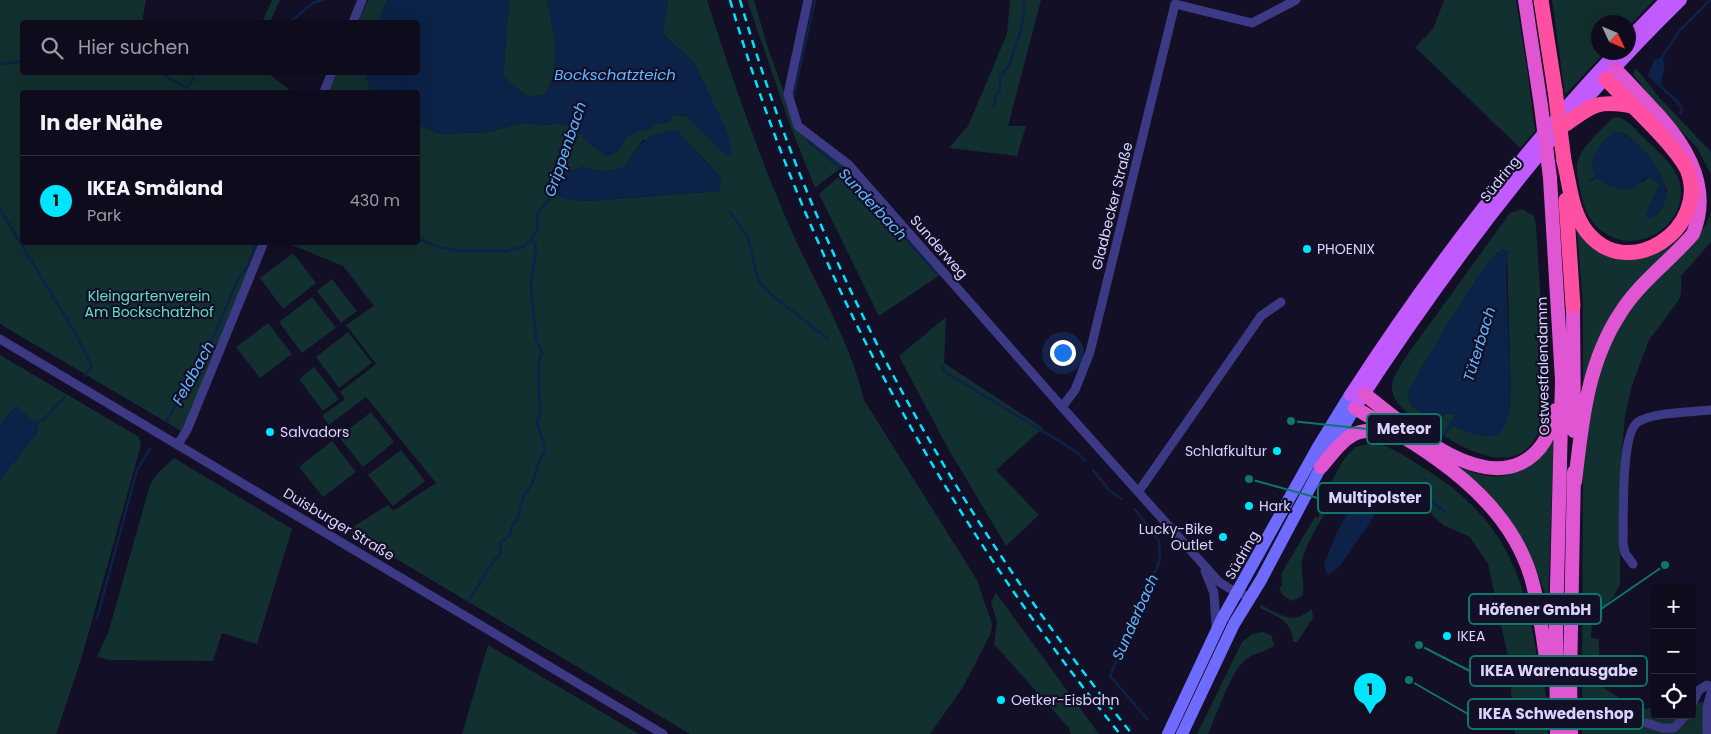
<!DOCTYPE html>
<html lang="de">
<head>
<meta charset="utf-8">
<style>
  :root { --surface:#0e0b1c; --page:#1c1929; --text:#f1f3f6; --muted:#9b9ba3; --line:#2e2b3b; --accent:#00e5ff }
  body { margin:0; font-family:Poppins,sans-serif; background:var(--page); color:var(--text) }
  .controls { position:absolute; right:15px; bottom:15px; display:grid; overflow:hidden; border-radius:5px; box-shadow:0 5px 20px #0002 }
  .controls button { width:45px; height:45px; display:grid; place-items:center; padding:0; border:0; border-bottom:1px solid var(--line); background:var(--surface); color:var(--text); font:25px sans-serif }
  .compass { position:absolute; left:1591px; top:15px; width:45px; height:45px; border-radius:50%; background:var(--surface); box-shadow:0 5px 20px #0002; rotate:134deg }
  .you { position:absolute; left:1062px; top:352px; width:18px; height:18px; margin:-12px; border:4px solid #fff; border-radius:50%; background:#1a73e8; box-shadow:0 0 0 8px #1a73e833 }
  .badge { display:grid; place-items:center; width:32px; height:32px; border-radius:50%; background:var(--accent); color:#111; font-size:16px; font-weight:700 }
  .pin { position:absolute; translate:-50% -41px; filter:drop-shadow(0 1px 2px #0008) }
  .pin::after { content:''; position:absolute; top:26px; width:18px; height:15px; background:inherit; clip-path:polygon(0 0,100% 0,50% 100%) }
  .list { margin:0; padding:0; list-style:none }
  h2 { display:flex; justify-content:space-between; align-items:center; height:65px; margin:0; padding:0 20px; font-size:21px }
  h2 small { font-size:16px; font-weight:400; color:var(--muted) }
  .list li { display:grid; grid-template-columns:32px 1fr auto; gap:15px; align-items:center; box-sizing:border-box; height:90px; padding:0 20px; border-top:1px solid var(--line) }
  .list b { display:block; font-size:19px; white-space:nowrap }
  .list p { margin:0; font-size:16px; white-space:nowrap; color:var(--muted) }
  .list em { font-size:16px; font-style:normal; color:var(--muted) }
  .icon { flex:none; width:28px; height:28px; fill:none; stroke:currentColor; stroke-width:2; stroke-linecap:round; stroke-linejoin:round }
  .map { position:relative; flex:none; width:1711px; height:734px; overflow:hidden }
  .search { position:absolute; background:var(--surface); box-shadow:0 5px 20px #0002; left:20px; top:20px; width:400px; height:55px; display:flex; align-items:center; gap:12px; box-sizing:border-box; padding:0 18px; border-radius:5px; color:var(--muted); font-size:19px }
  .panel { position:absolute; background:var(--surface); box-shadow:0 5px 20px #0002; left:20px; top:90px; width:400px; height:155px; border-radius:5px }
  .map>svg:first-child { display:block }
  .green { fill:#12302f; fill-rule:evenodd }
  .water { fill:#0c2248 }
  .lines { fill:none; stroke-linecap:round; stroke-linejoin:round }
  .stream { stroke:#0c2248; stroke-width:2.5 }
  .minor { stroke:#3d3a85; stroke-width:9 }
  .secondary { stroke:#6f6bff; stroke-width:12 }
  .primary { stroke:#c25bff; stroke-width:12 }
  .trunk { stroke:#e055d1; stroke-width:14 }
  .motorway { stroke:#ff4fa3; stroke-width:15 }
  .rail { stroke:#00e5ff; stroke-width:2.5; stroke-dasharray:8 6; stroke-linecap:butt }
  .trunk-bridge { stroke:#e055d1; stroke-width:14 }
  .motorway-bridge { stroke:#ff4fa3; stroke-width:15 }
  .poi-dot { fill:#00e5ff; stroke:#130f26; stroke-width:2 }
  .labels { text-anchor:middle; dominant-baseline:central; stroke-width:4.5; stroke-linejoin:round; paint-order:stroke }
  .street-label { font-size:14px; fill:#d9d4ff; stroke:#130f26 }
  .poi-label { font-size:14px; fill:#d9d4ff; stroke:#130f26; text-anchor:start }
  .park-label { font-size:14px; fill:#5fe0c0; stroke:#130f26 }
  .water-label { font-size:15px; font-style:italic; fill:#62b6ff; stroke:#130f26 }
  .leader { fill:none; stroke:#0f766e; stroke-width:2 }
  .callout-dot { fill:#0f766e; stroke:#130f26; stroke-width:2 }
  .callout { fill:#130f26; stroke:#0f766e; stroke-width:2 }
  .callout-label { font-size:15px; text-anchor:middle; font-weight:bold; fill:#d9d4ff }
</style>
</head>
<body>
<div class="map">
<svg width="1711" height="734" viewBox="0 0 1711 734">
  <rect width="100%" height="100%" fill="#130f26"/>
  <path class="green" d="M 0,0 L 146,0 L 142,22 L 22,22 L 22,72 L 268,73 L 292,92 L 22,92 L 22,242 L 260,243 L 183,432 L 0,324 Z
    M 272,0 L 280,0 L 270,22 L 262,22 Z
    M 368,0 L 387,0 L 378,22 L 358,22 Z
    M 509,0 L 547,0 L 556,43 L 554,75 L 545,95 L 528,97 L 503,77 Z
    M 668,0 L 707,0 C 732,79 759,157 792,232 C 817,287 850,341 864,400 L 977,580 L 992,624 L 991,633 L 963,687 L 930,734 L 690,734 L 348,530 L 388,505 L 393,511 L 436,483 L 366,397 L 329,425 L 322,416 L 345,399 L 340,392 L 376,364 L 346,325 L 374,306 L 343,266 L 287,243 L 418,242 L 418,124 L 440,134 L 489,132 L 521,123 L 548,125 L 560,123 L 574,127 L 588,143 L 618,151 L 627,137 L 641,129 L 645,132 L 655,124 L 669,122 L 673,115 L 686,116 L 726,155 L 731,153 L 727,133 L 694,63 L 662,33 ZM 643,140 L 691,145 L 722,179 L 719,191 L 588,201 L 564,199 L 552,191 L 582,167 L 605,172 L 624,167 Z
    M 747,0 L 754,0 L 767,45 L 798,131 L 826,150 L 843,166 L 815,188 L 790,125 Z
    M 1010,0 L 1041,0 L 1008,126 L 1026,126 L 1017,156 L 949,148 L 968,126 L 1007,34 Z
    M 1444,0 L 1516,0 L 1527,68 L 1535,131 L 1520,148 L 1415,47 L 1433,29 Z
    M 1552,0 L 1654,0 L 1629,26 L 1628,22 L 1598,22 L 1598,52 L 1604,53 L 1565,95 Z
    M 1636,68 L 1658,96 L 1711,152 L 1711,175 L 1698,149 L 1655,103 L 1633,74 Z
    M 337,72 L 364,73 L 372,92 L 328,92 Z
    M 1615,117 C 1626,117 1635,129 1642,136 C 1655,149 1676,165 1680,184 C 1688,219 1648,251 1615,238 C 1590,229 1583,208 1579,184 C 1578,176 1575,166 1579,158 C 1584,144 1601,131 1610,120 ZM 1614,132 C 1635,130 1660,174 1667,190 L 1662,209 L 1646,214 L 1660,184 L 1649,177 L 1631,189 L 1610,186 L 1599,147 Z
    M 846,170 L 940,275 L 879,316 L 819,194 Z
    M 1522,209 L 1534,216 L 1536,225 C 1538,263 1541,300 1543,338 C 1545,367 1551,402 1540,429 C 1519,481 1466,450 1434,430 C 1420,421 1394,409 1392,389 C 1391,378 1400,367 1405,358 L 1510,213 ZM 1498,252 L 1507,255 L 1511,399 L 1449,424 L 1454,418 L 1455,414 L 1447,413 L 1436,419 L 1412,406 L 1408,391 L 1477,278 Z
    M 1711,213 L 1711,242 L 1681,276 L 1681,293 L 1679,300 L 1649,340 L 1632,385 L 1625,416 L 1620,473 L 1620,584 L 1613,598 L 1600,613 L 1592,613 L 1591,638 L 1599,639 L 1599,685 L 1637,709 L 1655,708 L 1655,715 L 1692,715 L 1692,703 L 1703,702 L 1703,734 L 1582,734 L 1583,464 C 1589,395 1602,338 1650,285 C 1672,261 1699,245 1711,213 Z
    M 1577,230 L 1648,256 L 1667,248 L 1684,235 L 1639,280 L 1583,385 L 1583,305 Z
    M 293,253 L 316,283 L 283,309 L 260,278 Z
    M 332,279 L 357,311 L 341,323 L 317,291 Z
    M 312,297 L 336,328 L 302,353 L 279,322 Z
    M 946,317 L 944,363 L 1043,428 L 996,470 L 1039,515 L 1006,546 L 945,443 L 899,356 Z
    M 268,323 L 292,354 L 260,378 L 236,347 Z
    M 348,332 L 372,363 L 339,388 L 316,357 Z
    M 0,355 L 139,437 L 141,445 L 83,653 L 56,734 L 0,734 L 0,480 L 38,431 L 37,425 L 16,406 L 0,425 Z
    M 314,367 L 339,399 L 323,411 L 299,379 Z
    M 371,412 L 394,442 L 363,467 L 339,437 Z
    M 1554,436 L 1548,603 C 1530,544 1505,508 1459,467 C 1507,488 1523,473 1554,436 Z
    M 332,441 L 356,472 L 323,497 L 299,467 Z
    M 1373,443 C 1392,446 1411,460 1427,470 C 1505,520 1525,575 1538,663 C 1540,674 1545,685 1546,696 C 1548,708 1547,721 1548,734 L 1515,734 L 1508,657 L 1488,564 L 1470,537 L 1443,525 L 1417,500 L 1406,504 C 1380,483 1363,473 1334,498 C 1324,517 1307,539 1302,561 C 1300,573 1306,584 1302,596 L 1293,601 C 1285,598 1282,595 1279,588 L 1282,586 L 1281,574 L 1315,517 L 1318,518 L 1331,482 L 1345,458 L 1355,447 Z
    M 401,450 L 425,481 L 393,506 L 368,475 Z
    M 174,458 L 292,529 L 257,644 L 222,633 L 213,661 L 109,660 L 97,657 L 109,630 L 150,485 L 157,474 Z
    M 996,593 L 1099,734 L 1071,734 L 1069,728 L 994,644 L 997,621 L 991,602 Z
    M 1261,605 C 1282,616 1292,625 1312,609 L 1313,618 L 1297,642 L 1293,642 C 1293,621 1276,616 1260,608 Z
    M 1263,632 L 1272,636 L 1273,643 L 1275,644 C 1267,653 1254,652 1245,660 C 1231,672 1216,716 1208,734 L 1197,734 L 1242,642 L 1252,634 Z
    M 488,645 L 639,734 L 462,734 Z"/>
  <path class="water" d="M 387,0 L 509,0 L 503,77 L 528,97 L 545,95 L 554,75 L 556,43 L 547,0 L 668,0 L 662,33 L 694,63 L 728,133 L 732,153 L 726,156 L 686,116 L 674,115 L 669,122 L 655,124 L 645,132 L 641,129 L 627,137 L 618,151 L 607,157 L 588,143 L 574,127 L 560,123 L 548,125 L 521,123 L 489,132 L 440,134 L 418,124 L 418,92 L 372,92 L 364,73 L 418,72 L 418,22 L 378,22 Z
    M 1662,57 L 1665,64 L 1661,83 L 1657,85 L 1648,75 L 1654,60 Z
    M 677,130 L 722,179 L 719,191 L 588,201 L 564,199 L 552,191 L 563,174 L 582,167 L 605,172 L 624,167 C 643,142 643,134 677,130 Z
    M 1615,132 C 1633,130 1694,195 1651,218 L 1646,217 L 1646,214 L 1660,184 L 1658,182 L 1646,177 C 1642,181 1638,185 1633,188 C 1620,193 1600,184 1593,173 C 1588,159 1602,139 1615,132 Z
    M 1503,249 L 1508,251 L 1506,270 L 1511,399 C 1507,449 1485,440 1448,424 L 1455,416 L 1453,413 L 1447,413 L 1436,419 L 1417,410 L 1409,402 L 1408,391 C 1424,365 1482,260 1503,249 Z
    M 16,406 L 37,425 L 38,431 L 0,480 L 0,425 Z
    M 1364,505 L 1371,508 L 1374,517 L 1339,567 L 1328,575 L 1324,567 L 1325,561 C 1334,543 1342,508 1364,505 Z"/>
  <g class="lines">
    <path class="stream" d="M 290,22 L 313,3 L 322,0
      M 1660,60 L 1681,29 L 1710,0
      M 0,64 L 22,61
      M 159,72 L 186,88 L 192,81 L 195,72
      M 1658,82 C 1663,93 1680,99 1682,110 L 1680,114
      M 793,98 L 815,0
      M 994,107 L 996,95 L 1000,90 L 1000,76 L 1009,66 L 1021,30 L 1025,0
      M 807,140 L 852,178 L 936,273
      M 1589,181 L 1597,177
      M 0,209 L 77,336 L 91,364 L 91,368 L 85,376
      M 730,212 L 748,238 L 758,280 L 767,291 L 828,339
      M 418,238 L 441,248 L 461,251 L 506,251 L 523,247 L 532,239 L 537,230 L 538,213 L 552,196 L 575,126
      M 941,365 L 945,372 L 1077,452 L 1085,461
      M 167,421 L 217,329 L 238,279 L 248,265 L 257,242
      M 35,423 L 42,421 L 65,397
      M 1444,435 L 1452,424
      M 1093,470 L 1109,490 L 1121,499
      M 1424,479 C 1422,494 1433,503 1444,511
      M 1135,509 L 1159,541 L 1160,560 L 1110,676 L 1147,719
      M 468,601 C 482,583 483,571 500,554 L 501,542 L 510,535 L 512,526 L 518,518 L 524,495 L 532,484 L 540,459 L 546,451 L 537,422 L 540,413 L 538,364 L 542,352 L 536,339 L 531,287 L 536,246 L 532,239
      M 97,618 L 137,470 L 150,449"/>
    <path class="minor" d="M 808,0 L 788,94 L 798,126 L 848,164 L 1062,407 L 1219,582 L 1237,593 L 1251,597
      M 353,22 L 362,0
      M 324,92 L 332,72
      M 0,339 L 663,734
      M 1062,407 L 1075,390 L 1090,352 L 1175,4 L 1252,23 L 1296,0
      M 178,444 L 187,430 L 264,242
      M 1139,491 L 1261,316 L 1281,302
      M 1633,564 L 1625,553 L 1623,543 C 1624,519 1620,434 1638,422 C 1654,412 1692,412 1711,410
      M 1205,571 L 1214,593 L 1216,626
      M 1692,704 L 1699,690 L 1707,685 L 1711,687
      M 1647,723 L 1662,728 L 1674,728 L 1686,715
      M 1707,734 L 1707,707 L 1711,693"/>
    <path class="secondary" d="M 1168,734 L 1222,619 L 1318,447 L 1350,395
      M 1182,734 L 1234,624 L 1261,580 L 1332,446 L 1355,408"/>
    <path class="primary" d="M 1628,39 L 1666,0
      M 1350,395 C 1429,273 1516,158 1616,52
      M 1355,408 C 1450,262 1556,122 1681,0"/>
    <path class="trunk" d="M 1525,0 L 1541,106
      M 1550,178 L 1562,380 L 1556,628 L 1557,734
      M 1573,306 L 1574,431
      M 1364,394 C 1402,422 1471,487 1521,463 C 1543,452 1551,432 1556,410
      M 1355,408 C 1425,449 1506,494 1531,577 C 1540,608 1543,640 1548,671
      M 1321,467 C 1343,441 1353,423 1390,434
      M 1575,482 C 1582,422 1587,363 1621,312 C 1640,282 1670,261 1693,234 C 1711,191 1690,151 1662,119 C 1646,102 1631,85 1615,69
      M 1571,734 L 1570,679 L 1574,472"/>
    <path class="motorway" d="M 1541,0 L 1555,90
      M 1566,124 C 1593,104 1599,100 1632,106
      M 1564,161 C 1570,185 1571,212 1587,232 C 1628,284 1711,228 1687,169 C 1672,142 1629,103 1606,79
      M 1566,200 L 1573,306"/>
    <path class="rail" d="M 730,0 C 808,268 944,517 1120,734
      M 740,0 C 818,269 956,517 1132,734"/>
    <path class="trunk-bridge" d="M 1541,106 L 1550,178"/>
    <path class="motorway-bridge" d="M 1555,90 L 1564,161"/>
  </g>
  <g class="poi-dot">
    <circle cx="1307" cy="249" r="5"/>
    <circle cx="270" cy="432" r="5"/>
    <circle cx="1277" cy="451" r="5"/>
    <circle cx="1249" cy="506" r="5"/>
    <circle cx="1223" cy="537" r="5"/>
    <circle cx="1447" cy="636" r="5"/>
    <circle cx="1001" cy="700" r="5"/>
  </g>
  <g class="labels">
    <g class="street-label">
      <text transform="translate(1500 179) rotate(-51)">Südring</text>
      <text transform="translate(1112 206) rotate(-76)">Gladbecker Straße</text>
      <text transform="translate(939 247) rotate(49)">Sunderweg</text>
      <text transform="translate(1543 366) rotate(-91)">Ostwestfalendamm</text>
      <text transform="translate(339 524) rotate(31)">Duisburger Straße</text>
      <text transform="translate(1242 555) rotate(-60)">Südring</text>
    </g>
    <g class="poi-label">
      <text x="1317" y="249">PHOENIX</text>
      <text x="280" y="432">Salvadors</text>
      <text x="1267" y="451" text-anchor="end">Schlafkultur</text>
      <text x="1259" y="506">Hark</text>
      <text x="1213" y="529" text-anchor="end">Lucky-Bike<tspan x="1213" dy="16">Outlet</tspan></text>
      <text x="1457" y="636">IKEA</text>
      <text x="1011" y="700">Oetker-Eisbahn</text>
    </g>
    <g class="park-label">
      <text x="149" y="296">Kleingartenverein<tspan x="149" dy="16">Am Bockschatzhof</tspan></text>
    </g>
    <g class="water-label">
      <text x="615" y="74">Bockschatzteich</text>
      <text transform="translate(565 149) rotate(-71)">Grippenbach</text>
      <text transform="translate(873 204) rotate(47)">Sunderbach</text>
      <text transform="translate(1479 344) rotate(-73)">Tüterbach</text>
      <text transform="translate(193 373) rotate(-61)">Feldbach</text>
      <text transform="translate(1135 617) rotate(-66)">Sunderbach</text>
    </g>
  </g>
  <path class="leader" d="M1291 421L1367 429M1249 479L1318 498M1665 565L1601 609M1419 645L1470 671M1409 680L1468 714"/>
  <g class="callout-dot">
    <circle cx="1291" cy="421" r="5"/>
    <circle cx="1249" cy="479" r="5"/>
    <circle cx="1665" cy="565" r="5"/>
    <circle cx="1419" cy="645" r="5"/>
    <circle cx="1409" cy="680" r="5"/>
  </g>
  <g class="callout">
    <rect x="1367" y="414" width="74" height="30" rx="5"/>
    <rect x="1318" y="483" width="113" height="30" rx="5"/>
    <rect x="1469" y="594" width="132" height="30" rx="5"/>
    <rect x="1470" y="656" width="177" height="30" rx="5"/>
    <rect x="1468" y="699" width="175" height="30" rx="5"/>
  </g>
  <g class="callout-label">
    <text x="1404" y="434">Meteor</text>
    <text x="1375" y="503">Multipolster</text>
    <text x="1535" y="615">Höfener GmbH</text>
    <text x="1559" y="676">IKEA Warenausgabe</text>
    <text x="1556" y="719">IKEA Schwedenshop</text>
  </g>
</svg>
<div class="controls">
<button>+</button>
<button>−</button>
<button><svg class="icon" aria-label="locate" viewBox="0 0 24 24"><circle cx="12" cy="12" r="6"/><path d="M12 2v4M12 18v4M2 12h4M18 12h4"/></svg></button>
</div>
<svg class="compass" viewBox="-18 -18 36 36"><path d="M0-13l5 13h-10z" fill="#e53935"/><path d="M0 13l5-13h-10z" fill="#9b9ba3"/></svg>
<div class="you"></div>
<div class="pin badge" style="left:1370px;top:714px">1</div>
<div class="search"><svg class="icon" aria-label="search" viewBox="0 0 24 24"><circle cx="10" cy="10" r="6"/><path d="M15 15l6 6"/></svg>Hier suchen</div>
<section class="panel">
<h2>In der Nähe<small></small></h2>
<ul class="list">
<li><span class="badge">1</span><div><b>IKEA Småland</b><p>Park</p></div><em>430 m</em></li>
</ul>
</section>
</div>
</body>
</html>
